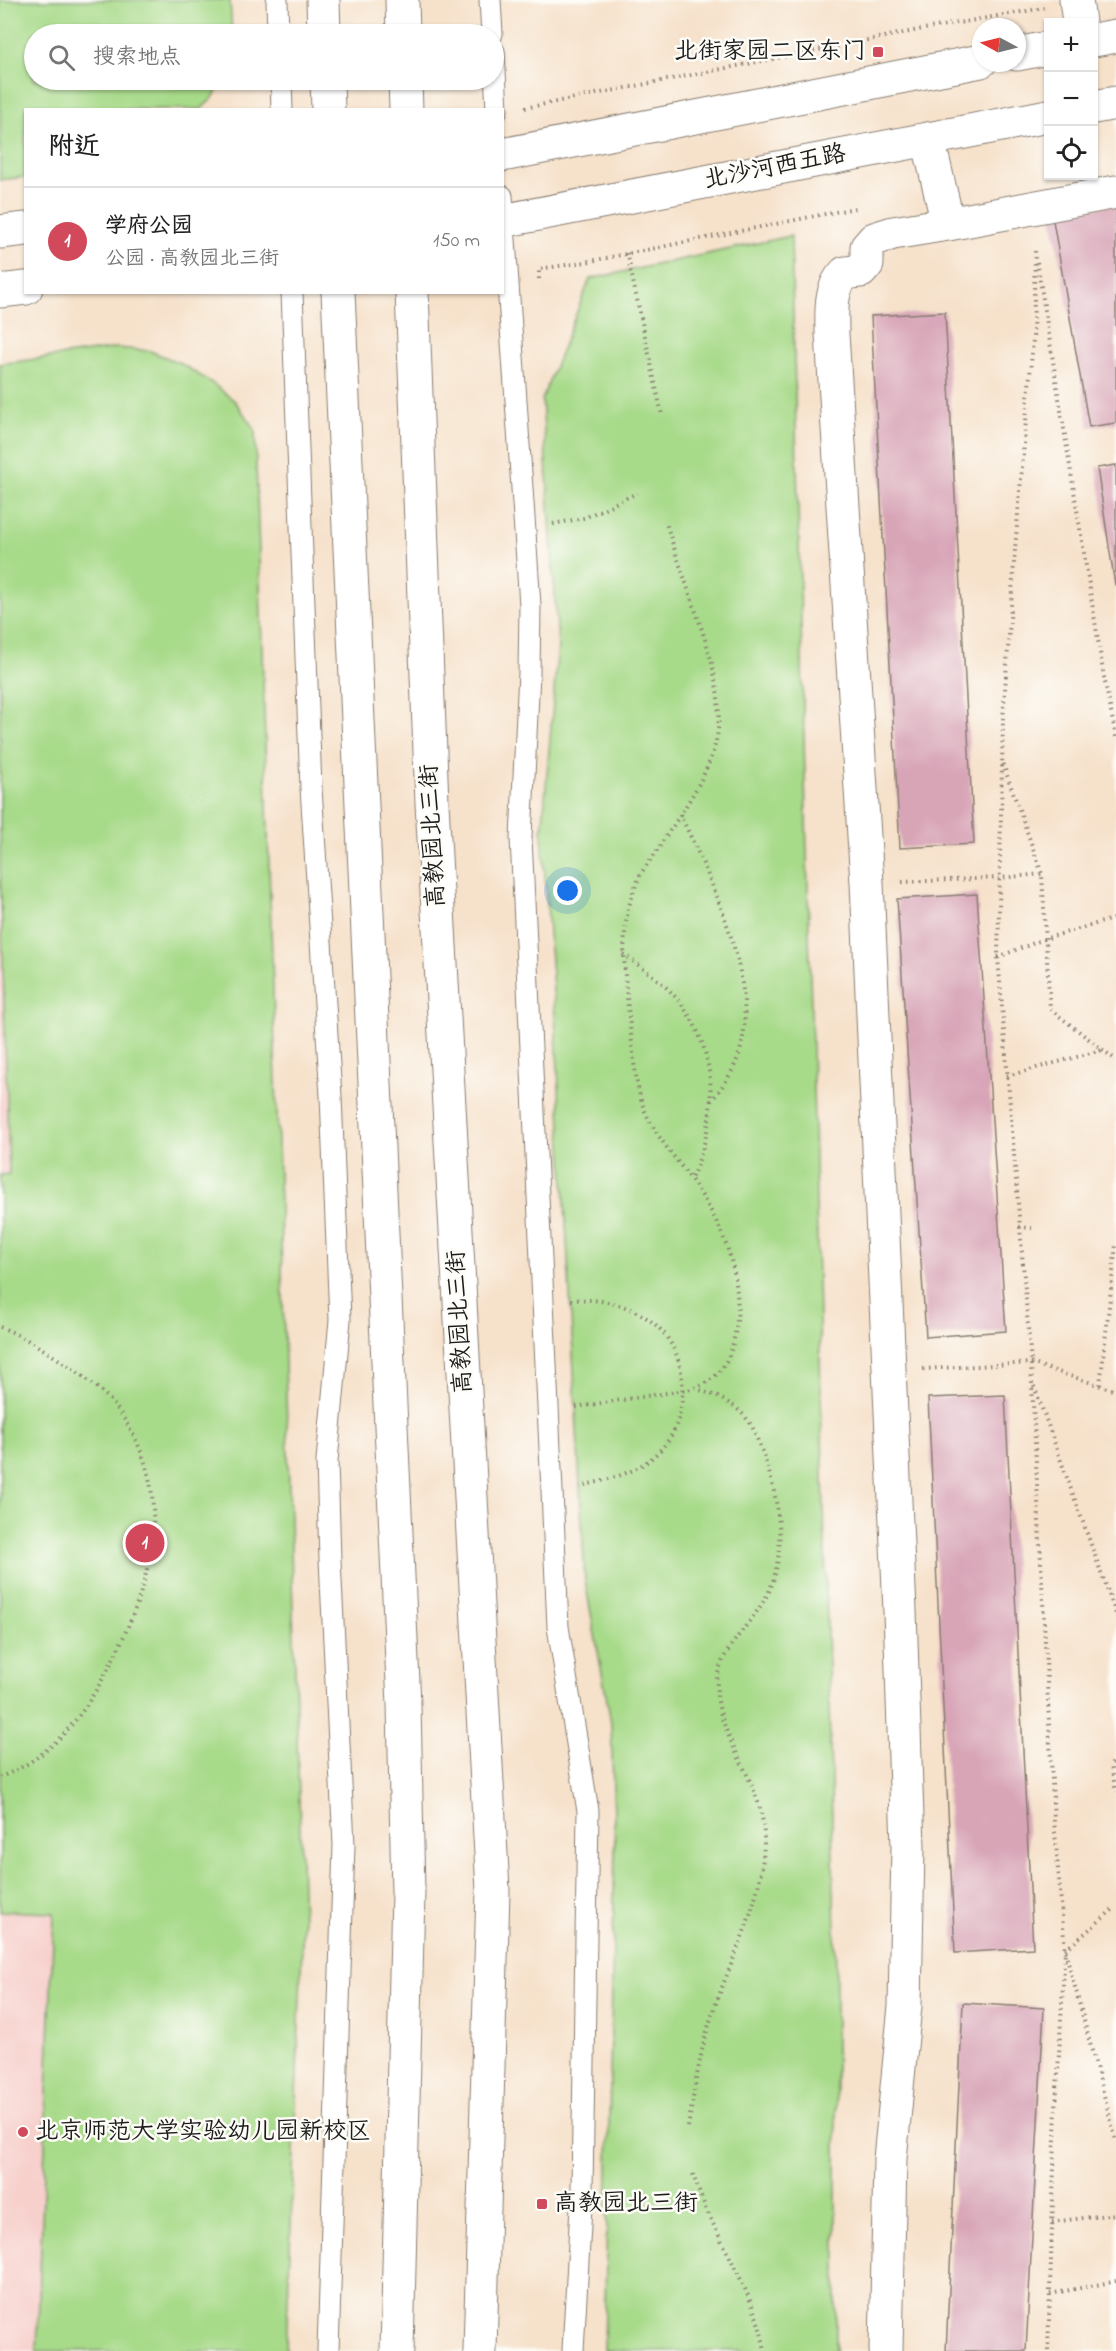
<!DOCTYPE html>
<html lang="zh">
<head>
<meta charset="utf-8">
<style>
  :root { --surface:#fff; --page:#f6f6f6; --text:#222; --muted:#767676; --line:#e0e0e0; --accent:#d1495b }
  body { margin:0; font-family:"Indie Flower","LXGW WenKai TC",sans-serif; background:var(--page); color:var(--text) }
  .controls { position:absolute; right:18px; top:18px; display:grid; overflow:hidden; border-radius:0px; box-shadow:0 2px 4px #0004 }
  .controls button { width:54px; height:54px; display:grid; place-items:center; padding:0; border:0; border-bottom:2px solid var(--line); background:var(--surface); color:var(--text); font:30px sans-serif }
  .compass { position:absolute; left:972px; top:18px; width:54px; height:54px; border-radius:50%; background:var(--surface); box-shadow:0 2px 4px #0004; rotate:277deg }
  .you { position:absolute; left:568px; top:891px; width:21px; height:21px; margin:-15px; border:4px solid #fff; border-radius:50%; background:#1a73e8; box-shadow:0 0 0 9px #1a73e833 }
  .badge { display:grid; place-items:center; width:39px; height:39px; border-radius:50%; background:var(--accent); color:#fff; font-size:20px; font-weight:700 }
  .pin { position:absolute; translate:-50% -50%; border:3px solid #fff; box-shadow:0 2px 6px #0006 }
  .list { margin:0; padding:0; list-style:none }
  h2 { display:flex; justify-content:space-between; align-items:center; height:78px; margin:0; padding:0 24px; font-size:26px }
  h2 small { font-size:20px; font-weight:400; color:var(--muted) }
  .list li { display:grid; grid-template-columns:39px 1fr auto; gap:18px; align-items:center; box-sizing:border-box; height:108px; padding:0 24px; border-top:2px solid var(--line) }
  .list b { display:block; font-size:22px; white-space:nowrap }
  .list p { margin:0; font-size:20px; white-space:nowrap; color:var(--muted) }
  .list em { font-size:20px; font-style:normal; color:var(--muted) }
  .icon { flex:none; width:33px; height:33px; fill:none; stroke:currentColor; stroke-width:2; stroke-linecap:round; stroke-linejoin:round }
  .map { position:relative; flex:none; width:1116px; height:2351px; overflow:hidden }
  .search { position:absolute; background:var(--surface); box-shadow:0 2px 4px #0004; left:24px; top:24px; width:480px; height:66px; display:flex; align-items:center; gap:15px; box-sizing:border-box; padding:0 21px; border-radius:33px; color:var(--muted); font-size:22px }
  .panel { position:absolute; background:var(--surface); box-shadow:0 2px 4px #0004; left:24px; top:108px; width:480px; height:186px; border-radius:0px }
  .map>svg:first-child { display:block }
  .built { fill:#f7d0cc }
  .green { fill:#a7da89; stroke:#627b52; stroke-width:1.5 }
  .building { fill:#d8a5b7 }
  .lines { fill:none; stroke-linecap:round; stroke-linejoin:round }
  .service-casing { stroke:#897e73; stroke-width:23 }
  .minor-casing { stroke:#897e73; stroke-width:35 }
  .secondary-casing { stroke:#897e73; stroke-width:35 }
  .primary-casing { stroke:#897e73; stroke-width:35 }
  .path { stroke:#897e73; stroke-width:4; stroke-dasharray:1.5 4.5; stroke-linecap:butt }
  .service { stroke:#fff; stroke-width:21 }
  .minor { stroke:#fff; stroke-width:33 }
  .secondary { stroke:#fff; stroke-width:33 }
  .primary { stroke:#fff; stroke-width:33 }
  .poi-dot { fill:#d1495b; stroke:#fdfcf7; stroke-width:2 }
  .labels { text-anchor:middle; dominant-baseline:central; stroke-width:5; stroke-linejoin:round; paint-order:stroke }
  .poi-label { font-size:24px; fill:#1c1c1c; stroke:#fdfcf7; text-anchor:start }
  .street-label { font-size:24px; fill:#1c1c1c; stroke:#fdfcf7 }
</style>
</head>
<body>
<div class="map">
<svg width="1116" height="2351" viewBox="0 0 1116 2351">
  <rect width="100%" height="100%" fill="#fdfcf7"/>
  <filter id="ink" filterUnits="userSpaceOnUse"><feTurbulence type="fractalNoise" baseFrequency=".0167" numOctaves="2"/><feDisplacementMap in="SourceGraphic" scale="12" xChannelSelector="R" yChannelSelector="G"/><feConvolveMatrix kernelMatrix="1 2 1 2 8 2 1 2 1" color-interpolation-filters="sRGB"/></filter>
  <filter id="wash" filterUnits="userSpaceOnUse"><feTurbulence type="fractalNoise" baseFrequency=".008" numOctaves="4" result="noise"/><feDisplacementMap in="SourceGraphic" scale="24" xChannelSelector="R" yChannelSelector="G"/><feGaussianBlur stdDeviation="1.35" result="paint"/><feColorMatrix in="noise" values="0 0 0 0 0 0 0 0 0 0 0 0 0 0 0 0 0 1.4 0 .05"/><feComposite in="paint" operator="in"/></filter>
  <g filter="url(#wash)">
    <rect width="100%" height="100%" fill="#f6e1ca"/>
    <path class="built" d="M 0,863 L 9,1174 L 0,1175 Z
      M 0,1911 L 54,1912 L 37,2351 L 0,2351 Z"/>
    <path class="green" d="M 0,0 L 230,0 L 232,34 L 34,34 L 34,80 L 222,80 L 213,98 L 201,109 L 26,110 L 25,177 L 0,180 Z
      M 791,236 L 836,1973 L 836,2351 L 604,2351 L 615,1850 L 611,1722 L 585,1581 L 556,1032 L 542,834 L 558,644 L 542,399 L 590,279 Z
      M 117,348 L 150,351 L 180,363 L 212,383 L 235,401 L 255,430 L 303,1922 L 286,2351 L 37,2351 L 54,1913 L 0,1911 L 0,1175 L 9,1174 L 0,863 L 0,364 Z"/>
    <g id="blocks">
      <path class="building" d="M 1116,204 L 1116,423 L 1089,427 L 1052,215 Z
        M 945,312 L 974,844 L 900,848 L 871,316 Z
        M 1116,465 L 1116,585 L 1115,585 L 1097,468 Z
        M 977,894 L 1006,1331 L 926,1337 L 897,899 Z
        M 1005,1395 L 1033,1948 L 955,1953 L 928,1398 Z
        M 963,2003 L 1044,2008 L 1026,2351 L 946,2351 Z"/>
    </g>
  </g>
  <g filter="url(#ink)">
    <use href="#blocks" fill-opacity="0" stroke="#897e73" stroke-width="1.5"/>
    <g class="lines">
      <defs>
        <path id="service" d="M 277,0 L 278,34
          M 490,0 L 492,34
          M 494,52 L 497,110
          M 281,80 L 282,110
          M 502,196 L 530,605 L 529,673 L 521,838 L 552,1491 L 558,1627 L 588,1811 L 582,2189 L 573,2351
          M 292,292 L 311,788 L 331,1096 L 340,1320 L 327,1461 L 330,1560 L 344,1845 L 328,2351"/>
        <path id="minor" d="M 1076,0 L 1079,22
          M 928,139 L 948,224
          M 886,2351 L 890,2159 L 905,2006 L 908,1847 L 900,1611 L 867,883 L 832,334 C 832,313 829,289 845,273 L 861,271 L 867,264 L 867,247 L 874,239 L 893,233 L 948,224 L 1116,192"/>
        <path id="secondary" d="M 1094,40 L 1116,36
          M 1017,54 L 1048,48
          M 1094,107 L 1116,103
          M 502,155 L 981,61
          M 502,221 L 1048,116
          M 0,232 L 26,229
          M 0,291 L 26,288"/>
        <path id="primary" d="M 323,0 L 324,34
          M 402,0 L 403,34
          M 327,80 L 328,110
          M 405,80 L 406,110
          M 338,292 L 404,1704 L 408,1892 L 397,2351
          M 412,292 L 432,803 L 493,1890 L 480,2351"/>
      </defs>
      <use href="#service" class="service-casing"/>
      <use href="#minor" class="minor-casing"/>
      <use href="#secondary" class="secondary-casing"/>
      <use href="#primary" class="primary-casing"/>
      <path class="path" d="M 525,108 L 929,28 L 1044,8
        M 1035,251 L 1033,340 L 1015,549 L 1003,719 L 998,957 L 1031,1363 L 1054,1821 L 1065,1950 L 1116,2140
        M 627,253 L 662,415
        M 1037,262 L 1104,677 L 1116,737
        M 539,279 L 539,269 L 586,262 L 855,208
        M 553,524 L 584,518 L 637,493
        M 1003,764 L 1042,874 L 1050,1009 L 1116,1060
        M 680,814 C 710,878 760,980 740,1051 C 734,1071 723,1087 710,1102
        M 902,882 L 1000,878 L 1042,874
        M 623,954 C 640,966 656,977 670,991 C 720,1042 720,1118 691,1179
        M 998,957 L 1044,939 L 1116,918
        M 1007,1076 L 1102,1050
        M 1019,1227 L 1032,1228
        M 571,1300 C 634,1296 688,1330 682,1399 C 680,1425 669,1445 648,1461 C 629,1475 603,1481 580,1486
        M 0,1327 C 24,1336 46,1351 67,1365 C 84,1377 106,1392 118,1410 C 177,1491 153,1581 111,1663 C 86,1712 54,1757 0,1777
        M 923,1369 L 1031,1363 L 1116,1391
        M 1100,1385 L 1116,1245
        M 1034,1386 L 1116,1614
        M 576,1407 L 686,1390 C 712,1385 727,1368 733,1343 C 748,1284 724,1225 690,1178 C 671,1152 645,1124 639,1092 C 634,1071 633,1048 630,1026 C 625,978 617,926 638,880 C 642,870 650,861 656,852 C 679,815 712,774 718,730 C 722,687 708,648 695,609 C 685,580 675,552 666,523
        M 1116,1758 L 1111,1765 L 1116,1792
        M 688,2127 C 695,2088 700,2049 713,2012 C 732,1956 764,1900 764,1839 C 765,1781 713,1736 717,1681 C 719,1647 760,1618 772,1584 C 787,1540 777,1493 762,1451 C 758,1442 755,1430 749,1422 C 737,1404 717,1396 697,1389
        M 693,2174 C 712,2236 754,2286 765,2351
        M 1052,2222 L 1116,2214
        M 1050,2294 L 1116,2281
        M 1048,2351 L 1056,2107 L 1065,1950 L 1116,1907"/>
      <use href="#service" class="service"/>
      <use href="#minor" class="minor"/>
      <use href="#secondary" class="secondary"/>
      <use href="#primary" class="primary"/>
    </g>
  </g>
  <g class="poi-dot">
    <rect x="872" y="46" width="12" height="12" rx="3"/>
    <circle cx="23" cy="2132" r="6"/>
    <rect x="536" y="2198" width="12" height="12" rx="3"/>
  </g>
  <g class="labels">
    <g class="poi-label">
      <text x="866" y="52" text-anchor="end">北街家园二区东门</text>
      <text x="35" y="2132">北京师范大学实验幼儿园新校区</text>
      <text x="554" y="2204">高教园北三街</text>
    </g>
    <g class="street-label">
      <text transform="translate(775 168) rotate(-11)">北沙河西五路</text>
      <text transform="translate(434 836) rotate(-93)">高教园北三街</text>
      <text transform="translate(461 1322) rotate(-93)">高教园北三街</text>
    </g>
  </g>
</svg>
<div class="controls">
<button>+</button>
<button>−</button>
<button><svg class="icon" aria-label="locate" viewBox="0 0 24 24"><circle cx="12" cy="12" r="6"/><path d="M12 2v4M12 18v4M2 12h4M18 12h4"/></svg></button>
</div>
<svg class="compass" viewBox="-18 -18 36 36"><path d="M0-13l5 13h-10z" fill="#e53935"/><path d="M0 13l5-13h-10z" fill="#767676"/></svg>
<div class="you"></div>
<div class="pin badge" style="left:145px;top:1543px">1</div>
<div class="search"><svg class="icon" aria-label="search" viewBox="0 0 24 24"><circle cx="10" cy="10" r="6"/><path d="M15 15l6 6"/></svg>搜索地点</div>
<section class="panel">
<h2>附近<small></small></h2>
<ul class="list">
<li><span class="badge">1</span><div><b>学府公园</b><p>公园 · 高教园北三街</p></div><em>150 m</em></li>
</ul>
</section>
</div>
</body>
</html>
